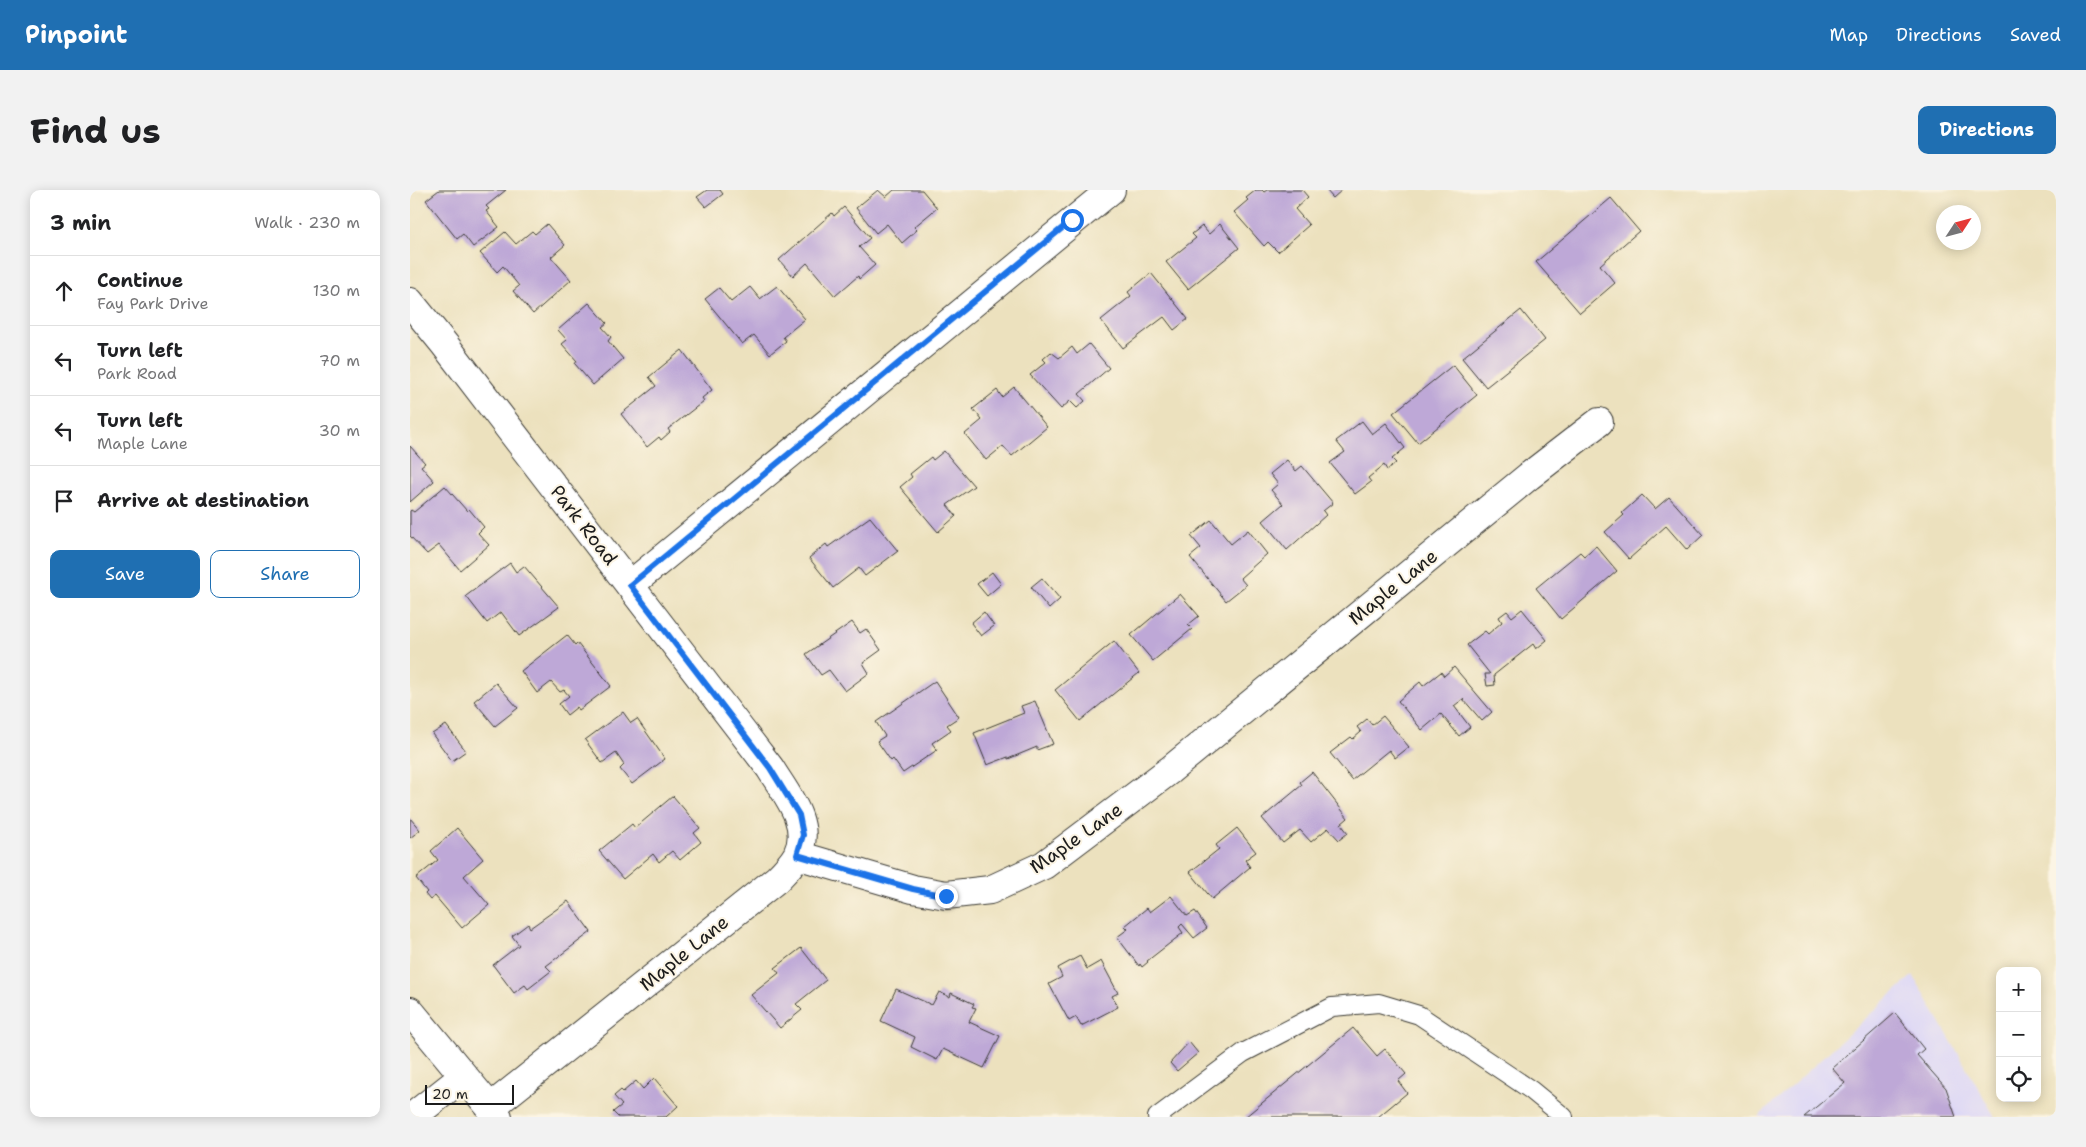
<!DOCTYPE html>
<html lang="en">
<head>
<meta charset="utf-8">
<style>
  :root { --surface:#fff; --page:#f2f2f2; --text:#202124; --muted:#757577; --line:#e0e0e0; --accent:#1f6fb2 }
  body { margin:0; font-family:"Shantell Sans",sans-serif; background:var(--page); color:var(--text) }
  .controls { position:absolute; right:15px; bottom:15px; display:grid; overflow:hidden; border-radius:10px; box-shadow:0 2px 12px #0003 }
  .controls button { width:45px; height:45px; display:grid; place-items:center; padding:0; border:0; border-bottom:1px solid var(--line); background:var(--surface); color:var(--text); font:25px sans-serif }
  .compass { position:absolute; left:1526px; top:15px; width:45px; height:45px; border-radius:50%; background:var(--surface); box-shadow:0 2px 12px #0003; rotate:54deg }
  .scale { position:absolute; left:15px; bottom:12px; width:89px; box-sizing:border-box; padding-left:5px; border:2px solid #1c1c1c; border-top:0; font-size:14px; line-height:18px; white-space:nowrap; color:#1c1c1c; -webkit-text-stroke:4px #fcf5e5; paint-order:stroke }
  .stop { position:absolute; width:15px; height:15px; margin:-11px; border:4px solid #1a73e8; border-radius:50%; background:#fff }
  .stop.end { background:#1a73e8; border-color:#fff; box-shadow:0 1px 5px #0008 }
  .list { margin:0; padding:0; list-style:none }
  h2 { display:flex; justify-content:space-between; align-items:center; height:65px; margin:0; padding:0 20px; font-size:21px }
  h2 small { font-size:16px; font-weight:400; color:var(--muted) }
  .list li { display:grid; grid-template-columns:32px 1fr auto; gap:15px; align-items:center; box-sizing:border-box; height:70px; padding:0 20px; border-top:1px solid var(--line) }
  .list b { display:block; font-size:19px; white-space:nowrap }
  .list p { margin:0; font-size:16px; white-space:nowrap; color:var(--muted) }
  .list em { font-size:16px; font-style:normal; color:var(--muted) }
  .actions { display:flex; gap:10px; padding:15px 20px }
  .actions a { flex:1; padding:11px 0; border:1px solid var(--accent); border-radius:10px; text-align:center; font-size:18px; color:var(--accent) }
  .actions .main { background:var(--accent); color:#fff }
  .icon { flex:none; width:28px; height:28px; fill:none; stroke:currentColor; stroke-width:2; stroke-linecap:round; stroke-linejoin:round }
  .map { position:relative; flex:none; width:1646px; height:927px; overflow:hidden; border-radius:10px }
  header { display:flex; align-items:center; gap:30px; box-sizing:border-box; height:70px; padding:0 25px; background:var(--accent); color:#fff }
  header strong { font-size:24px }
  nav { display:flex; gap:28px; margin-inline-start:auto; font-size:18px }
  .intro { display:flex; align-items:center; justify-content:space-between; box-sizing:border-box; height:120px; padding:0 30px }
  h1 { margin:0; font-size:35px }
  .button { padding:12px 22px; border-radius:10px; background:var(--accent); color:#fff; font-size:18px; font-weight:700 }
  main { display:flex; gap:30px; padding:0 30px }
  aside { flex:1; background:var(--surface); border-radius:10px; box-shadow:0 2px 12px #0003 }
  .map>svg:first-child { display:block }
  .built { fill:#dbd6f7 }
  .building { fill:#bea8d7 }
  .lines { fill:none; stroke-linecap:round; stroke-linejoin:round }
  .service-casing { stroke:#3b3a34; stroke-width:20 }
  .minor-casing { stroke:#3b3a34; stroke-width:30 }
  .service { stroke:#fff; stroke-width:18 }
  .minor { stroke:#fff; stroke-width:28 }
  .route { stroke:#1a73e8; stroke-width:6 }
  .labels { text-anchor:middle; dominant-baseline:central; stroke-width:4; stroke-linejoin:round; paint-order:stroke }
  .street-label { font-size:19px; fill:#1c1c1c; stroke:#fcf5e5 }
</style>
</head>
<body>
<header>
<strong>Pinpoint</strong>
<nav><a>Map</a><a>Directions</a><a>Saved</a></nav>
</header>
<div class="intro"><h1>Find us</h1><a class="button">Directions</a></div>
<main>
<aside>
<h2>3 min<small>Walk · 230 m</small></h2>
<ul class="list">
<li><svg class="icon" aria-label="ahead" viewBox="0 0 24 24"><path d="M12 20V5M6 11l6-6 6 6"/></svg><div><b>Continue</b><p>Fay Park Drive</p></div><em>130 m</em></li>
<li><svg class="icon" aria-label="left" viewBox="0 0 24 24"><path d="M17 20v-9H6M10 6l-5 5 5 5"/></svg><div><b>Turn left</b><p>Park Road</p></div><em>70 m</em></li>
<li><svg class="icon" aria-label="left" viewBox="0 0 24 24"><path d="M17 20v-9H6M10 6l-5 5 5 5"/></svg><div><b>Turn left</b><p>Maple Lane</p></div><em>30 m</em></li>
<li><svg class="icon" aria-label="arrive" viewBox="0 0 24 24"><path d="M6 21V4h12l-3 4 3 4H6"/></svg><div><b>Arrive at destination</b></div></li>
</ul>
<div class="actions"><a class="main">Save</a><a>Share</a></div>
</aside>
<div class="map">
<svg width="1646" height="927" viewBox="0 0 1646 927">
  <rect width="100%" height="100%" fill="#fcf5e5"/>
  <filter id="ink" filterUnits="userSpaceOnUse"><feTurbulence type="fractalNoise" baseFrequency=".02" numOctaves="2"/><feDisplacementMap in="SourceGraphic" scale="10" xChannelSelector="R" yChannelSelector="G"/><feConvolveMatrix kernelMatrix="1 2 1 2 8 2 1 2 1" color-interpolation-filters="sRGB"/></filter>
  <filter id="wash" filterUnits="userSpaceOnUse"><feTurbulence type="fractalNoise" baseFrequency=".0096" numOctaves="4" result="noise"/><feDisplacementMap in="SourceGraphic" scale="20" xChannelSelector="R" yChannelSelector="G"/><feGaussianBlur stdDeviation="1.12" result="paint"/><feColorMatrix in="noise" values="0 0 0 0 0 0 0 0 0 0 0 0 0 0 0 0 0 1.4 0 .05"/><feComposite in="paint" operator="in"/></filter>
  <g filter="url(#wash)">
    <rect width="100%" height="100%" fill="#ece1be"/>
    <path class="built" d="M 1503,785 L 1585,927 L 1348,927 Z"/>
    <g id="blocks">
      <path class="building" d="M 29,0 L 96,0 L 76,16 L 79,19 L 76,21 L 89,37 L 63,57 L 53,44 L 47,49 L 16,10 Z
        M 297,0 L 310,0 L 313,4 L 296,17 L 287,7 Z
        M 468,0 L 476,7 L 484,0 L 512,0 L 527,18 L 504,37 L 507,40 L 492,53 L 477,34 L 466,43 L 446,18 Z
        M 846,0 L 852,0 L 854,2 L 857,0 L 892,0 L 898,7 L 885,19 L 899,35 L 868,62 L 858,52 L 854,56 L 824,22 L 838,10 L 836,8 Z
        M 916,0 L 932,0 L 923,8 Z
        M 1201,8 L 1229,41 L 1190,75 L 1205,93 L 1170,123 L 1126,72 Z
        M 434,17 L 460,48 L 449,57 L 465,75 L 449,89 L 448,86 L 425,106 L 397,73 L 383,86 L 369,70 L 422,23 L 424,26 Z
        M 137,34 L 155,55 L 141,67 L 161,90 L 123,124 L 103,101 L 109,96 L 93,76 L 87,82 L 70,63 L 95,42 L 106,54 L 122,41 L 125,44 Z
        M 810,34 L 829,58 L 778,99 L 756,72 L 786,48 L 782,44 L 792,36 L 799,44 Z
        M 741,83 L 778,129 L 764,140 L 754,127 L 713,158 L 691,130 L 721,106 L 718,102 Z
        M 367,96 L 395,129 L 373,147 L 376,151 L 360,164 L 344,145 L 332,154 L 295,109 L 309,98 L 321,112 L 340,97 L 350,109 Z
        M 179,113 L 197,133 L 192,137 L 201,147 L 198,151 L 213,169 L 183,195 L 165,174 L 167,171 L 152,154 L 157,150 L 148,140 Z
        M 1111,120 L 1135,150 L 1076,197 L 1052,168 Z
        M 679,154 L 699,178 L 669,204 L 675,211 L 667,218 L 660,211 L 651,219 L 620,185 L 636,172 L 633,169 L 641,162 L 649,168 L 662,157 L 667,164 Z
        M 272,160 L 302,200 L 292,208 L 294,211 L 258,239 L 260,242 L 251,250 L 249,247 L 237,257 L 211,224 L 246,196 L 239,187 Z
        M 1043,175 L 1067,205 L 1008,253 L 983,223 Z
        M 604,197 L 637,237 L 602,266 L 593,256 L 576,270 L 555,244 L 572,230 L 563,219 L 587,200 L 592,207 Z
        M 952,231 L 962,244 L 976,233 L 995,258 L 982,269 L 986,273 L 977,280 L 974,275 L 958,288 L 961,292 L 945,304 L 920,273 L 935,262 L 926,251 Z
        M 0,256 L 15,273 L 11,276 L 24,291 L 0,312 Z
        M 534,261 L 564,296 L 537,315 L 546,326 L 528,342 L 490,297 L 502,287 L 500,284 L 521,267 L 523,270 Z
        M 877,270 L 886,281 L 892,276 L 923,313 L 913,321 L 916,325 L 877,360 L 853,331 L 873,314 L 861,300 L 868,294 L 860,284 Z
        M 35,296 L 57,321 L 59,319 L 74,337 L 68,343 L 79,355 L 50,380 L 29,355 L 17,364 L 0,346 L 0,321 L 1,320 L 4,322 Z
        M 1232,305 L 1245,319 L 1259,307 L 1293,345 L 1277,360 L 1256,336 L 1219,369 L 1195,342 L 1214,325 L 1212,323 Z
        M 460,327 L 488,361 L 455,386 L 449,378 L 423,398 L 399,368 L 416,354 L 418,357 Z
        M 801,330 L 821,354 L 838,340 L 857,364 L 830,388 L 836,395 L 816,411 L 780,367 L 791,358 L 781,346 Z
        M 1186,356 L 1207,381 L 1151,429 L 1126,398 L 1170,362 L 1174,366 Z
        M 100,373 L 106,382 L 114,376 L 149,417 L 109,446 L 91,422 L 77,433 L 56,406 Z
        M 582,382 L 591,394 L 577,406 L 567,394 Z
        M 632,388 L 650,409 L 639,419 L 621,397 Z
        M 770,404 L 789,426 L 778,435 L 782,439 L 743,471 L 721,445 Z
        M 1112,419 L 1137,450 L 1126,459 L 1123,454 L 1084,485 L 1085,495 L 1077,496 L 1075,484 L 1080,484 L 1057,455 L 1075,441 L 1078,444 L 1092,432 L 1089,427 L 1097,421 L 1102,427 Z
        M 574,422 L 584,436 L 571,446 L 561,433 Z
        M 442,432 L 450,443 L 456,439 L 471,460 L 453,473 L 459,483 L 435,501 L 419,480 L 411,485 L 396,464 Z
        M 157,445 L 165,455 L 167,453 L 201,496 L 169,520 L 167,517 L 157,525 L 149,514 L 159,506 L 154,500 L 150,502 L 141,492 L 127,503 L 111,481 Z
        M 704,451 L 729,483 L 670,531 L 645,500 Z
        M 1044,477 L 1082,522 L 1072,531 L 1053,509 L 1044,516 L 1060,537 L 1049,546 L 1031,524 L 1012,540 L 988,511 L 1010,492 L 1013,496 L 1031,482 L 1034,486 Z
        M 525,491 L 549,527 L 537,535 L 541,540 L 522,553 L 527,560 L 493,583 L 483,569 L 481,571 L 467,551 L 475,546 L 466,532 Z
        M 86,493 L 108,518 L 85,536 L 64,511 Z
        M 625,511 L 643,554 L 627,560 L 627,557 L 598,569 L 598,567 L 577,575 L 564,543 L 614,523 L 611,516 Z
        M 213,522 L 221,533 L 227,529 L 255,569 L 222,594 L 210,579 L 214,575 L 206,563 L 192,573 L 175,550 Z
        M 973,526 L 999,557 L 985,568 L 979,560 L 942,590 L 920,563 L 941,547 L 943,549 L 951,542 L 947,537 L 957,529 L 962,535 Z
        M 36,535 L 56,561 L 42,571 L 22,544 Z
        M 902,582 L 938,628 L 931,634 L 938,643 L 929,650 L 918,638 L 901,652 L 890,640 L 873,653 L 852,628 L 892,595 L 890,592 Z
        M 263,606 L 290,638 L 284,643 L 291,652 L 270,670 L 262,661 L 249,672 L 243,664 L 213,689 L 189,661 L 222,634 L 225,638 Z
        M 0,628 L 10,640 L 0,648 Z
        M 47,638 L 73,669 L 54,686 L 79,715 L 52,738 L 25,706 L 20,710 L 15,704 L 17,702 L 6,688 L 28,670 L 21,661 Z
        M 827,638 L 846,662 L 835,670 L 840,677 L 802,709 L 780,682 L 809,659 L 806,655 Z
        M 761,706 L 777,726 L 785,721 L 797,738 L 784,748 L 772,734 L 769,737 L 773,743 L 737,771 L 738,772 L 732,777 L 730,774 L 729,776 L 707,747 L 718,739 L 715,736 L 737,718 L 740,722 Z
        M 158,711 L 181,742 L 136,776 L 141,781 L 118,799 L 115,795 L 104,803 L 83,775 L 109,755 L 102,746 L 118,734 L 120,738 Z
        M 391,758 L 416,790 L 386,814 L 392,820 L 370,838 L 341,805 L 369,783 L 365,778 Z
        M 670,766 L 677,779 L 691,771 L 708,803 L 702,806 L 708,817 L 671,836 L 666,827 L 659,831 L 639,794 L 652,787 L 648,778 Z
        M 486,799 L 522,815 L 529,802 L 540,807 L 541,803 L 564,814 L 562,817 L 566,818 L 559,832 L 590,846 L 574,878 L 533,859 L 527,870 L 501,857 L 505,847 L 471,831 Z
        M 1485,823 L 1514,859 L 1507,865 L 1536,898 L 1546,927 L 1394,927 L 1435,893 L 1422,878 Z
        M 943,838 L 967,866 L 975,859 L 996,884 L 988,891 L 997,903 L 968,927 L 835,927 Z
        M 779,852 L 788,863 L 767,881 L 760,873 Z
        M 244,888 L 268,916 L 256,927 L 208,927 L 203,922 L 212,915 L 204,906 L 211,900 L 213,902 L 226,891 L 233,899 Z"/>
    </g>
  </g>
  <g filter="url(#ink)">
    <use href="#blocks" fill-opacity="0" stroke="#3b3a34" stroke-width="1"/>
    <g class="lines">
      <defs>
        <path id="service" d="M 747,927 L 833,863 L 922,817 L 969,813 L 1009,825 L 1121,900 L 1154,927"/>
        <path id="minor" d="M 0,112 L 35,155 L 360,578 C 375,603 403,634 387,665 C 382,674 374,682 367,689 L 80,918
          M 220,395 L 701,0
          M 387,665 L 503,699 L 536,705 L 580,700 L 634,675 L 760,580 L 1119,286 L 1189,232
          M 0,821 L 88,927
          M 2,927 L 54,886"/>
      </defs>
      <use href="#service" class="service-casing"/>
      <use href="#minor" class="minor-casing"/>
      <use href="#service" class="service"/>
      <use href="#minor" class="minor"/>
    </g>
  </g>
  <g class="lines" filter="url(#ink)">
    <path class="route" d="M 536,706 L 503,699 L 387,665 L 393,645 L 389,625 L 360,578 L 220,395 L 662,30"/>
  </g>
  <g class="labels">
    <g class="street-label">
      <text transform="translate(174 335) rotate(52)">Park Road</text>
      <text transform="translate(983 397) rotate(-39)">Maple Lane</text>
      <text transform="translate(666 648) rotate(-35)">Maple Lane</text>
      <text transform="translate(274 763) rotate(-39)">Maple Lane</text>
    </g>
  </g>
</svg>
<div class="controls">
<button>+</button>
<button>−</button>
<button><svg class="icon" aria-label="locate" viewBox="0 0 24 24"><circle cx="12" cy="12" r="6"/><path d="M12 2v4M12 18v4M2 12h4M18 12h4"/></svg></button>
</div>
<svg class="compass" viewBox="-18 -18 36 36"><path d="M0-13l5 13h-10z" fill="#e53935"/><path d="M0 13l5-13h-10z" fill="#757577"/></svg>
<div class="scale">20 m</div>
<div class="stop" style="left:662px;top:30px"></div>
<div class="stop end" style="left:536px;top:706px"></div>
</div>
</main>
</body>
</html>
